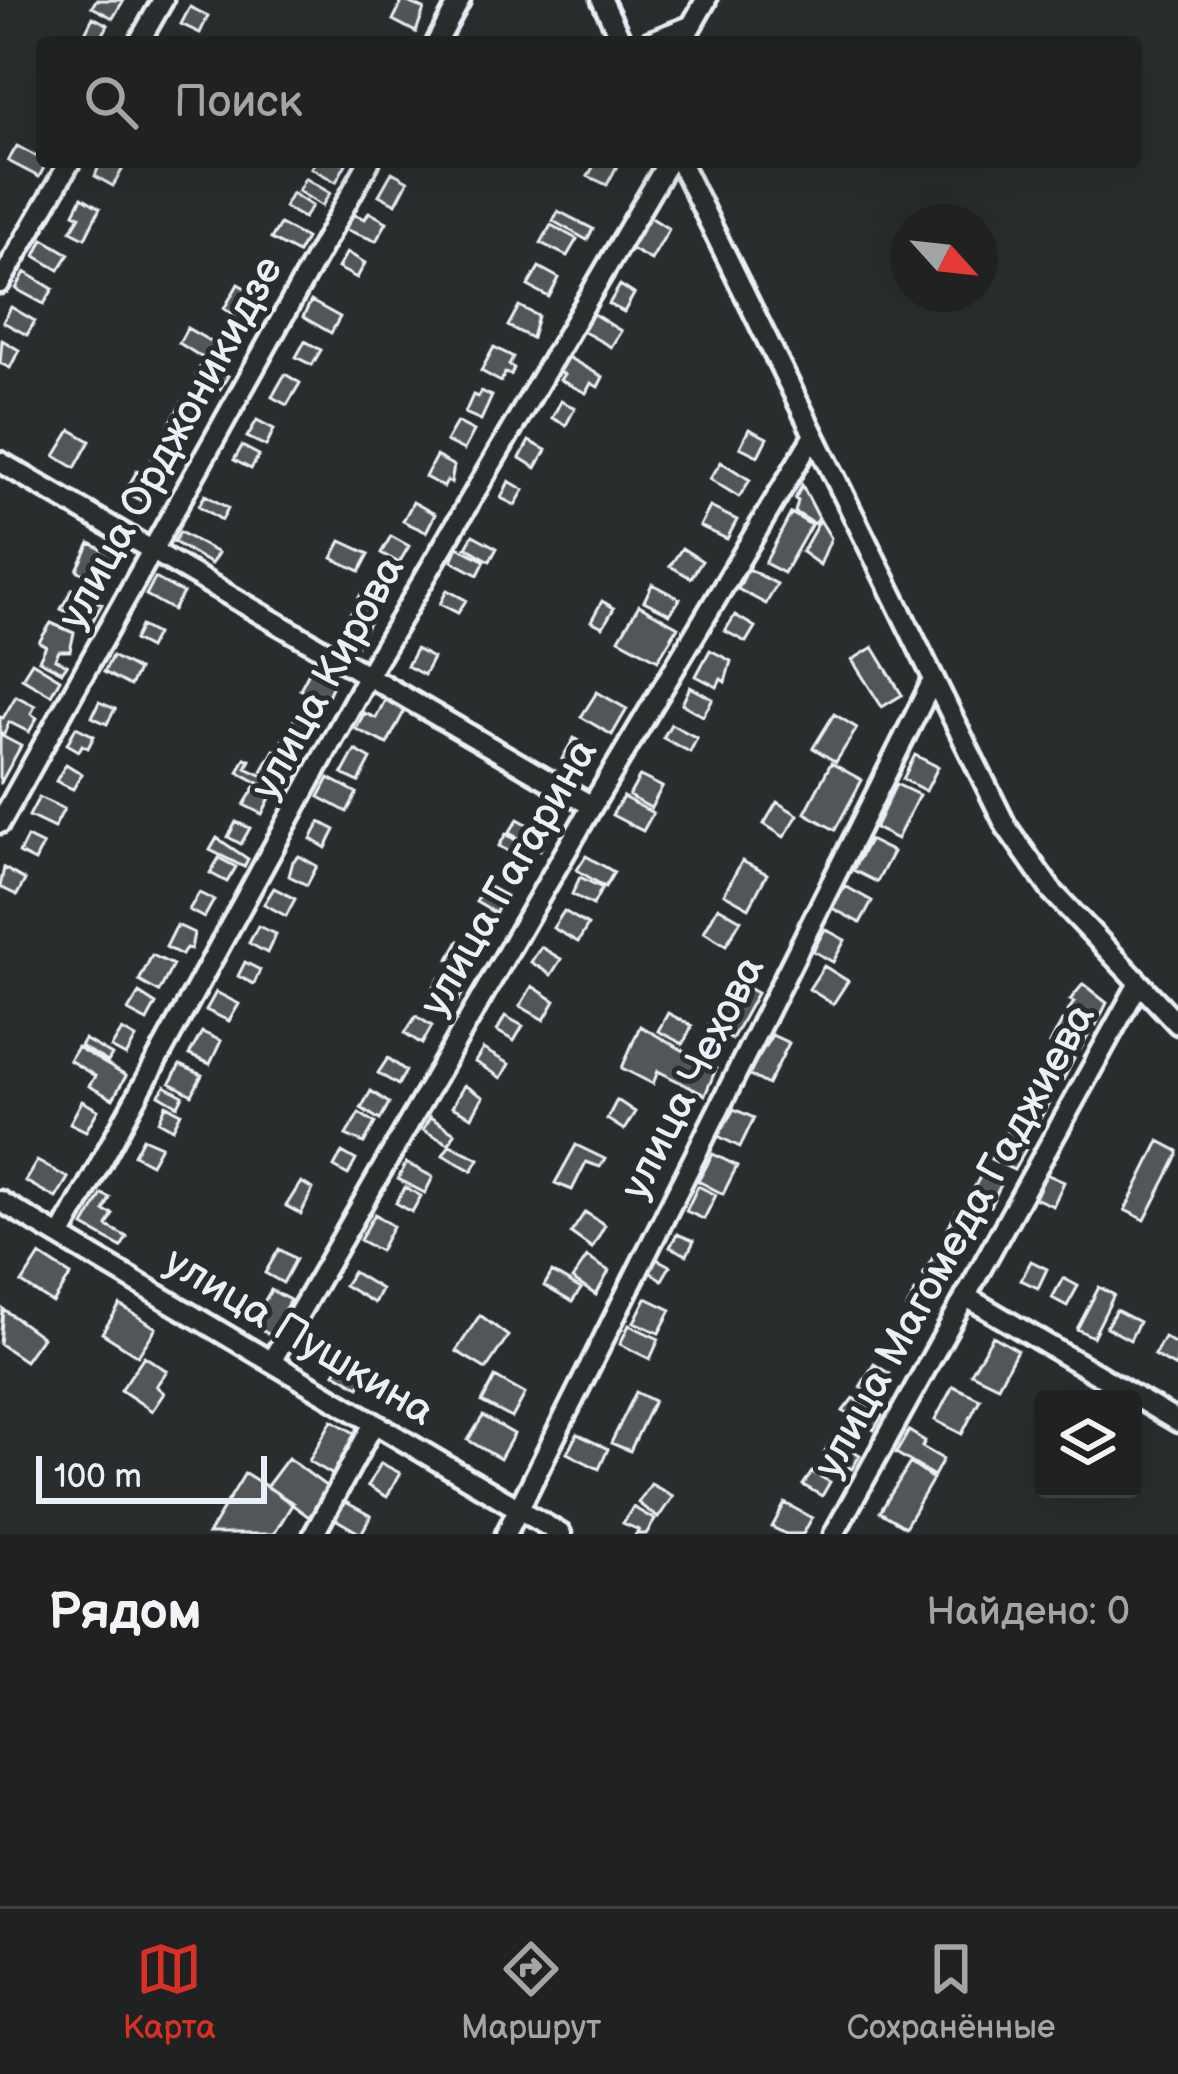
<!DOCTYPE html>
<html lang="ru">
<head>
<meta charset="utf-8">
<style>
  :root { --surface:#202222; --page:#282a2a; --text:#f1f3f6; --muted:#a2a4a5; --line:#3d3f40; --accent:#d93025 }
  body { margin:0; font-family:"Balsamiq Sans",sans-serif; background:var(--page); color:var(--text) }
  .controls { position:absolute; right:36px; bottom:36px; display:grid; overflow:hidden; border-radius:12px; box-shadow:0 12px 48px #0002 }
  .controls button { width:108px; height:108px; display:grid; place-items:center; padding:0; border:0; border-bottom:3px solid var(--line); background:var(--surface); color:var(--text); font:60px sans-serif }
  .compass { position:absolute; left:890px; top:204px; width:108px; height:108px; border-radius:50%; background:var(--surface); box-shadow:0 12px 48px #0002; rotate:117deg }
  .scale { position:absolute; left:36px; bottom:30px; width:231px; box-sizing:border-box; padding-left:12px; border:6px solid #e8f1f8; border-top:0; font-size:33px; line-height:42px; white-space:nowrap; color:#e8f1f8; -webkit-text-stroke:9px #2a2d2e; paint-order:stroke }
  .list { margin:0; padding:0; list-style:none }
  h2 { display:flex; justify-content:space-between; align-items:center; height:156px; margin:0; padding:0 48px; font-size:51px }
  h2 small { font-size:39px; font-weight:400; color:var(--muted) }
  .icon { flex:none; width:66px; height:66px; fill:none; stroke:currentColor; stroke-width:2; stroke-linecap:round; stroke-linejoin:round }
  .map { position:relative; flex:none; width:1178px; height:1534px; overflow:hidden }
  .search { position:absolute; background:var(--surface); box-shadow:0 12px 48px #0002; left:36px; right:36px; top:36px; height:132px; display:flex; align-items:center; gap:30px; box-sizing:border-box; padding:0 42px; border-radius:12px; color:var(--muted); font-size:45px }
  .sheet { height:372px; background:var(--surface) }
  nav { display:flex; justify-content:space-around; align-items:center; box-sizing:border-box; height:168px; border-top:3px solid var(--line); background:var(--surface); font-size:33px; color:var(--muted) }
  nav a { display:grid; justify-items:center; gap:6px }
  nav .on { color:var(--accent) }
  .map>svg:first-child { display:block }
  .building { fill:#535759; stroke:#e8f1f8; stroke-width:3 }
  .lines { fill:none; stroke-linecap:round; stroke-linejoin:round }
  .minor-casing { stroke:#e8f1f8; stroke-width:27 }
  .minor { stroke:#2a2d2e; stroke-width:18 }
  .labels { text-anchor:middle; dominant-baseline:central; stroke-width:10; stroke-linejoin:round; paint-order:stroke }
  .street-label { font-size:42px; fill:#e8f1f8; stroke:#2a2d2e }
</style>
</head>
<body>
<div class="map">
<svg width="1178" height="1534" viewBox="0 0 1178 1534">
  <rect width="100%" height="100%" fill="#2a2d2e"/>
  <filter id="ink" filterUnits="userSpaceOnUse"><feTurbulence type="fractalNoise" baseFrequency=".00833" numOctaves="2"/><feDisplacementMap in="SourceGraphic" scale="24" xChannelSelector="R" yChannelSelector="G"/><feConvolveMatrix kernelMatrix="1 2 1 2 8 2 1 2 1" color-interpolation-filters="sRGB"/></filter>
  <g filter="url(#ink)">
    <path class="building" d="M 96,0 L 121,0 L 123,1 L 113,18 L 92,7 Z
      M 403,0 L 424,9 L 416,32 L 393,20 Z
      M 190,7 L 208,16 L 200,33 L 181,24 Z
      M 93,17 L 108,25 L 99,42 L 83,37 Z
      M 17,146 L 47,162 L 39,177 L 8,161 Z
      M 121,162 L 125,165 L 113,186 L 95,176 L 99,166 L 94,162 Z
      M 315,162 L 347,162 L 336,182 L 311,168 Z
      M 596,162 L 619,162 L 607,185 L 588,176 Z
      M 392,172 L 408,181 L 396,204 L 379,195 Z
      M 305,178 L 330,193 L 322,206 L 298,191 Z
      M 292,193 L 312,206 L 304,218 L 284,207 Z
      M 82,197 L 100,208 L 85,238 L 71,231 L 80,216 L 74,213 Z
      M 558,211 L 593,229 L 587,240 L 553,221 Z
      M 369,212 L 387,222 L 376,241 L 344,229 L 353,214 L 365,219 Z
      M 642,212 L 669,229 L 651,260 L 622,244 Z
      M 280,224 L 306,238 L 298,253 L 271,239 Z
      M 551,225 L 577,239 L 567,256 L 541,243 Z
      M 43,239 L 69,254 L 59,270 L 35,256 Z
      M 347,252 L 365,263 L 357,278 L 338,268 Z
      M 539,267 L 559,278 L 549,297 L 528,286 Z
      M 25,272 L 53,289 L 44,304 L 16,289 Z
      M 238,284 L 265,299 L 252,324 L 224,309 Z
      M 620,285 L 634,294 L 624,312 L 609,304 Z
      M 311,301 L 340,317 L 331,333 L 303,317 Z
      M 519,306 L 538,316 L 532,338 L 508,326 Z
      M 11,307 L 35,321 L 27,335 L 3,322 Z
      M 587,310 L 621,331 L 611,347 L 577,328 Z
      M 187,328 L 215,344 L 206,360 L 179,343 Z
      M 2,340 L 19,350 L 10,368 L 0,363 Z
      M 305,341 L 321,350 L 312,365 L 296,357 Z
      M 494,347 L 513,357 L 509,365 L 514,368 L 511,375 L 505,373 L 501,382 L 481,371 Z
      M 564,355 L 603,377 L 598,387 L 591,383 L 586,393 L 560,380 L 564,374 L 557,370 Z
      M 203,361 L 228,376 L 220,389 L 196,375 Z
      M 285,374 L 300,383 L 287,405 L 272,397 Z
      M 481,391 L 492,396 L 481,420 L 465,413 L 473,395 L 478,397 Z
      M 561,401 L 575,408 L 566,425 L 552,418 Z
      M 182,402 L 201,413 L 189,436 L 169,425 Z
      M 257,420 L 274,429 L 266,446 L 247,437 Z
      M 457,422 L 474,431 L 464,450 L 446,441 Z
      M 749,429 L 767,438 L 758,456 L 740,447 Z
      M 71,430 L 90,441 L 75,468 L 55,456 Z
      M 529,441 L 546,450 L 536,468 L 520,458 Z
      M 159,442 L 174,449 L 166,465 L 152,458 Z
      M 242,446 L 259,455 L 251,469 L 234,460 Z
      M 436,456 L 454,466 L 451,483 L 447,481 L 444,487 L 425,477 Z
      M 721,462 L 750,480 L 739,497 L 710,479 Z
      M 137,471 L 155,482 L 144,502 L 125,492 Z
      M 509,481 L 524,490 L 515,505 L 501,498 Z
      M 802,485 L 819,518 L 815,524 L 795,512 L 798,501 L 795,499 Z
      M 205,495 L 228,508 L 222,520 L 199,506 Z
      M 413,502 L 435,514 L 426,532 L 403,521 Z
      M 710,507 L 737,520 L 727,539 L 700,526 Z
      M 791,513 L 811,525 L 784,573 L 765,563 Z
      M 820,520 L 831,538 L 820,565 L 802,552 Z
      M 180,532 L 218,553 L 211,564 L 174,542 Z
      M 473,535 L 497,548 L 490,561 L 466,547 Z
      M 391,536 L 409,546 L 399,563 L 381,553 Z
      M 341,541 L 369,554 L 360,571 L 332,558 Z
      M 90,543 L 114,556 L 99,583 L 77,570 Z
      M 458,547 L 485,561 L 478,575 L 452,561 Z
      M 682,548 L 702,561 L 691,578 L 670,566 Z
      M 748,569 L 777,584 L 766,604 L 738,589 Z
      M 155,578 L 183,593 L 173,610 L 146,595 Z
      M 652,584 L 680,599 L 670,614 L 644,601 Z
      M 72,589 L 102,604 L 91,624 L 61,609 Z
      M 447,590 L 466,600 L 458,613 L 440,604 Z
      M 361,594 L 379,605 L 357,645 L 338,635 Z
      M 602,601 L 614,608 L 603,627 L 591,621 Z
      M 639,605 L 678,627 L 658,660 L 619,639 Z
      M 735,615 L 755,627 L 746,642 L 725,631 Z
      M 51,623 L 74,633 L 70,651 L 59,651 L 55,659 L 67,665 L 62,672 L 39,660 L 46,646 L 39,642 Z
      M 141,626 L 156,634 L 149,648 L 134,640 Z
      M 873,647 L 902,695 L 882,707 L 852,660 Z
      M 416,649 L 433,658 L 424,675 L 407,666 Z
      M 710,650 L 731,661 L 725,682 L 721,679 L 717,687 L 696,676 Z
      M 112,656 L 138,670 L 130,686 L 104,672 Z
      M 32,662 L 60,679 L 51,695 L 22,678 Z
      M 310,670 L 334,683 L 325,702 L 300,689 Z
      M 690,687 L 713,699 L 703,716 L 682,704 Z
      M 597,692 L 627,709 L 612,735 L 581,717 Z
      M 16,696 L 35,706 L 31,714 L 37,718 L 29,732 L 9,722 L 4,734 L 0,732 L 0,717 L 3,718 Z
      M 385,700 L 405,710 L 387,744 L 356,729 L 364,713 L 376,718 Z
      M 99,702 L 115,709 L 107,724 L 92,717 Z
      M 834,714 L 857,728 L 836,762 L 813,748 Z
      M 296,716 L 311,723 L 308,740 L 304,738 L 294,755 L 278,748 Z
      M 671,724 L 697,738 L 690,752 L 663,738 Z
      M 76,727 L 94,736 L 88,748 L 82,745 L 79,751 L 67,744 Z
      M 0,735 L 21,746 L 0,784 Z
      M 574,738 L 595,750 L 583,772 L 562,759 Z
      M 274,750 L 291,758 L 280,780 L 262,771 Z
      M 355,750 L 371,759 L 359,782 L 342,774 Z
      M 915,755 L 938,767 L 926,791 L 903,779 Z
      M 245,758 L 250,760 L 246,768 L 270,779 L 266,787 L 238,772 Z
      M 831,763 L 862,780 L 835,830 L 805,813 Z
      M 66,764 L 82,774 L 73,789 L 56,781 Z
      M 640,776 L 662,787 L 651,808 L 629,796 Z
      M 329,778 L 357,793 L 347,812 L 319,797 Z
      M 896,784 L 919,795 L 897,839 L 875,828 Z
      M 255,787 L 271,796 L 262,814 L 244,805 Z
      M 39,797 L 64,809 L 54,828 L 29,816 Z
      M 623,797 L 653,813 L 643,831 L 612,815 Z
      M 777,802 L 798,815 L 784,837 L 764,824 Z
      M 518,819 L 548,836 L 540,850 L 509,833 Z
      M 236,822 L 250,828 L 241,844 L 228,837 Z
      M 320,822 L 335,830 L 326,848 L 311,839 Z
      M 506,834 L 525,846 L 519,857 L 499,846 Z
      M 27,837 L 43,845 L 35,861 L 19,853 Z
      M 217,838 L 248,859 L 244,867 L 210,850 Z
      M 869,840 L 893,852 L 877,882 L 853,870 Z
      M 299,856 L 317,866 L 307,885 L 289,876 L 293,861 Z
      M 586,856 L 614,872 L 605,887 L 577,870 Z
      M 219,858 L 236,867 L 227,882 L 210,873 Z
      M 742,861 L 767,874 L 749,908 L 724,894 Z
      M 4,868 L 25,880 L 17,895 L 0,887 Z
      M 580,877 L 602,888 L 593,905 L 572,894 Z
      M 486,885 L 506,896 L 495,913 L 476,902 Z
      M 845,886 L 872,901 L 860,923 L 832,908 Z
      M 274,888 L 295,899 L 286,916 L 264,904 Z
      M 199,893 L 214,900 L 204,918 L 189,910 Z
      M 718,907 L 741,920 L 726,945 L 704,932 Z
      M 564,911 L 588,925 L 578,942 L 553,928 Z
      M 177,925 L 194,933 L 191,949 L 186,948 L 182,955 L 166,947 Z
      M 258,926 L 276,934 L 267,953 L 249,943 Z
      M 825,929 L 845,940 L 833,962 L 813,951 Z
      M 459,941 L 477,950 L 467,969 L 449,959 Z
      M 541,947 L 561,959 L 551,975 L 531,962 Z
      M 152,955 L 173,965 L 159,992 L 139,981 Z
      M 245,962 L 260,970 L 254,984 L 238,976 Z
      M 824,966 L 848,981 L 833,1004 L 809,989 Z
      M 439,978 L 464,991 L 455,1006 L 431,992 Z
      M 733,980 L 757,993 L 732,1039 L 708,1026 Z
      M 1083,984 L 1107,1003 L 1096,1025 L 1068,1011 L 1074,1002 L 1070,1000 Z
      M 532,986 L 555,1001 L 544,1020 L 520,1006 Z
      M 216,992 L 239,1004 L 229,1021 L 206,1010 Z
      M 139,993 L 156,1004 L 147,1021 L 128,1011 Z
      M 668,1013 L 692,1026 L 683,1044 L 658,1031 Z
      M 416,1016 L 432,1026 L 422,1044 L 405,1033 Z
      M 505,1016 L 523,1026 L 514,1041 L 497,1031 Z
      M 1080,1020 L 1093,1027 L 1080,1050 L 1072,1045 L 1068,1053 L 1050,1044 L 1062,1021 L 1076,1028 Z
      M 640,1026 L 716,1069 L 705,1095 L 658,1071 L 653,1084 L 622,1068 Z
      M 122,1030 L 136,1038 L 126,1056 L 111,1048 Z
      M 202,1032 L 221,1041 L 210,1064 L 189,1055 Z
      M 772,1035 L 789,1043 L 768,1085 L 748,1074 Z
      M 84,1039 L 112,1055 L 108,1062 L 80,1046 Z
      M 77,1047 L 126,1076 L 113,1099 L 89,1086 L 95,1076 L 69,1060 Z
      M 483,1049 L 509,1064 L 501,1078 L 475,1062 Z
      M 1055,1050 L 1074,1059 L 1063,1080 L 1044,1071 Z
      M 388,1058 L 406,1071 L 398,1085 L 378,1073 Z
      M 180,1065 L 202,1075 L 192,1095 L 170,1083 Z
      M 464,1085 L 483,1097 L 472,1117 L 452,1107 Z
      M 165,1086 L 183,1096 L 178,1106 L 159,1095 Z
      M 1036,1089 L 1052,1098 L 1040,1119 L 1024,1111 Z
      M 371,1091 L 389,1103 L 380,1120 L 361,1108 Z
      M 617,1100 L 635,1112 L 624,1130 L 607,1119 Z
      M 82,1101 L 98,1110 L 86,1131 L 70,1123 Z
      M 166,1105 L 181,1113 L 173,1129 L 159,1121 Z
      M 734,1109 L 754,1118 L 740,1147 L 718,1136 Z
      M 359,1113 L 375,1123 L 364,1143 L 346,1135 Z
      M 430,1117 L 455,1133 L 449,1144 L 423,1130 Z
      M 1007,1131 L 1029,1143 L 1014,1170 L 991,1159 Z
      M 143,1138 L 161,1146 L 151,1164 L 134,1155 Z
      M 1159,1141 L 1178,1151 L 1178,1155 L 1145,1220 L 1125,1210 Z
      M 450,1145 L 479,1159 L 472,1171 L 443,1155 Z
      M 576,1145 L 605,1159 L 600,1167 L 586,1162 L 572,1190 L 555,1183 Z
      M 342,1152 L 356,1160 L 348,1175 L 334,1167 Z
      M 713,1154 L 737,1166 L 723,1194 L 698,1181 Z
      M 37,1161 L 68,1178 L 56,1198 L 25,1181 Z
      M 406,1163 L 433,1177 L 425,1193 L 398,1179 Z
      M 1046,1174 L 1064,1182 L 1053,1206 L 1035,1198 Z
      M 981,1175 L 1001,1185 L 990,1206 L 969,1197 Z
      M 301,1182 L 313,1189 L 301,1214 L 286,1206 Z
      M 698,1186 L 716,1195 L 704,1219 L 686,1211 Z
      M 405,1187 L 421,1196 L 412,1212 L 396,1203 Z
      M 102,1194 L 110,1198 L 104,1211 L 113,1214 L 107,1226 L 127,1237 L 121,1247 L 84,1226 Z
      M 957,1210 L 979,1221 L 963,1250 L 942,1240 Z
      M 585,1212 L 605,1225 L 592,1248 L 571,1233 Z
      M 375,1214 L 393,1226 L 380,1251 L 360,1240 Z
      M 677,1234 L 694,1241 L 687,1255 L 670,1247 Z
      M 279,1249 L 296,1259 L 283,1283 L 265,1273 Z
      M 936,1252 L 956,1263 L 943,1286 L 923,1275 Z
      M 40,1255 L 71,1275 L 53,1303 L 22,1283 Z
      M 587,1257 L 609,1271 L 596,1295 L 572,1279 Z
      M 653,1257 L 670,1266 L 662,1280 L 648,1271 Z
      M 1031,1261 L 1047,1269 L 1038,1288 L 1021,1280 Z
      M 353,1272 L 381,1289 L 374,1303 L 344,1285 Z
      M 552,1272 L 581,1289 L 572,1302 L 544,1286 Z
      M 1063,1278 L 1078,1286 L 1067,1306 L 1052,1298 Z
      M 1099,1287 L 1114,1295 L 1093,1337 L 1077,1329 Z
      M 271,1290 L 290,1300 L 270,1335 L 251,1324 Z
      M 915,1291 L 932,1299 L 924,1316 L 907,1308 Z
      M 646,1298 L 671,1310 L 659,1333 L 634,1322 Z
      M 120,1305 L 156,1328 L 138,1356 L 102,1333 Z
      M 3,1309 L 42,1337 L 25,1361 L 0,1344 Z
      M 1116,1310 L 1139,1322 L 1130,1340 L 1106,1327 Z
      M 480,1315 L 508,1336 L 486,1369 L 456,1351 Z
      M 629,1325 L 659,1339 L 650,1359 L 620,1344 Z
      M 993,1336 L 1017,1350 L 998,1386 L 971,1373 Z
      M 1164,1337 L 1178,1345 L 1176,1367 L 1154,1355 Z
      M 345,1355 L 369,1369 L 359,1387 L 335,1373 Z
      M 144,1356 L 167,1371 L 156,1386 L 164,1393 L 152,1411 L 121,1390 Z
      M 874,1364 L 890,1374 L 876,1397 L 860,1387 Z
      M 495,1377 L 525,1394 L 512,1418 L 482,1402 Z
      M 953,1386 L 980,1399 L 962,1434 L 935,1420 Z
      M 636,1392 L 654,1401 L 630,1451 L 611,1443 Z
      M 853,1398 L 882,1416 L 874,1430 L 843,1411 Z
      M 483,1416 L 514,1434 L 500,1459 L 468,1440 Z
      M 332,1420 L 358,1435 L 335,1476 L 309,1461 Z
      M 909,1431 L 925,1441 L 922,1447 L 943,1459 L 934,1476 L 896,1453 Z
      M 577,1434 L 608,1449 L 599,1469 L 567,1453 Z
      M 832,1438 L 860,1455 L 852,1469 L 824,1453 Z
      M 288,1458 L 330,1489 L 309,1517 L 267,1486 Z
      M 381,1463 L 400,1473 L 387,1497 L 368,1486 Z
      M 910,1463 L 933,1479 L 905,1527 L 880,1512 Z
      M 812,1472 L 830,1482 L 822,1496 L 803,1485 Z
      M 245,1473 L 293,1503 L 274,1534 L 208,1534 Z
      M 651,1484 L 673,1496 L 658,1518 L 638,1503 Z
      M 340,1499 L 371,1516 L 361,1534 L 330,1516 Z
      M 785,1503 L 812,1518 L 803,1534 L 786,1534 L 772,1527 Z
      M 633,1507 L 655,1520 L 646,1534 L 636,1534 L 639,1530 L 623,1523 Z"/>
    <g class="lines">
      <defs>
        <path id="minor" d="M 602,0 L 622,42
          M 139,42 L 163,0
          M 437,42 L 460,0
          M 649,42 L 688,27
          M 682,42 L 706,0
          M 680,162 L 1006,826 L 1051,890 L 1178,1024
          M 0,283 L 70,162
          M 0,462 L 592,806
          M 0,823 L 369,162
          M 0,1201 L 561,1534
          M 61,1235 L 369,673 L 668,162
          M 965,1296 L 1178,1422
          M 272,1360 L 592,806 L 814,435
          M 314,1534 L 373,1425
          M 506,1534 L 933,680
          M 834,1534 L 1139,983"/>
      </defs>
      <use href="#minor" class="minor-casing"/>
      <use href="#minor" class="minor"/>
    </g>
  </g>
  <g class="labels">
    <g class="street-label">
      <text transform="translate(171 443) rotate(-61)">улица Орджоникидзе</text>
      <text transform="translate(328 678) rotate(-61)">улица Кирова</text>
      <text transform="translate(509 878) rotate(-60)">улица Гагарина</text>
      <text transform="translate(693 1078) rotate(-63)">улица Чехова</text>
      <text transform="translate(955 1241) rotate(-61)">улица Магомеда Гаджиева</text>
      <text transform="translate(299 1337) rotate(31)">улица Пушкина</text>
    </g>
  </g>
</svg>
<div class="controls">
<button><svg class="icon" aria-label="layers" viewBox="0 0 24 24"><path d="M12 4l9 5-9 5-9-5zM3 14l9 5 9-5"/></svg></button>
</div>
<svg class="compass" viewBox="-18 -18 36 36"><path d="M0-13l5 13h-10z" fill="#e53935"/><path d="M0 13l5-13h-10z" fill="#a2a4a5"/></svg>
<div class="scale">100 m</div>
<div class="search"><svg class="icon" aria-label="search" viewBox="0 0 24 24"><circle cx="10" cy="10" r="6"/><path d="M15 15l6 6"/></svg>Поиск</div>
</div>
<section class="sheet">
<h2>Рядом<small>Найдено: 0</small></h2>
<ul class="list">
</ul>
</section>
<nav>
<a class="on"><svg class="icon" aria-label="map" viewBox="0 0 24 24"><path d="M3 6l6-2 6 2 6-2v14l-6 2-6-2-6 2zM9 4v14M15 6v14"/></svg>Карта</a>
<a><svg class="icon" aria-label="directions" viewBox="0 0 24 24"><path d="M12 3l9 9-9 9-9-9zM9 14v-3h6M13 9l2 2-2 2"/></svg>Маршрут</a>
<a><svg class="icon" aria-label="saved" viewBox="0 0 24 24"><path d="M7 4h10v16l-5-4-5 4z"/></svg>Сохранённые</a>
</nav>
</body>
</html>
